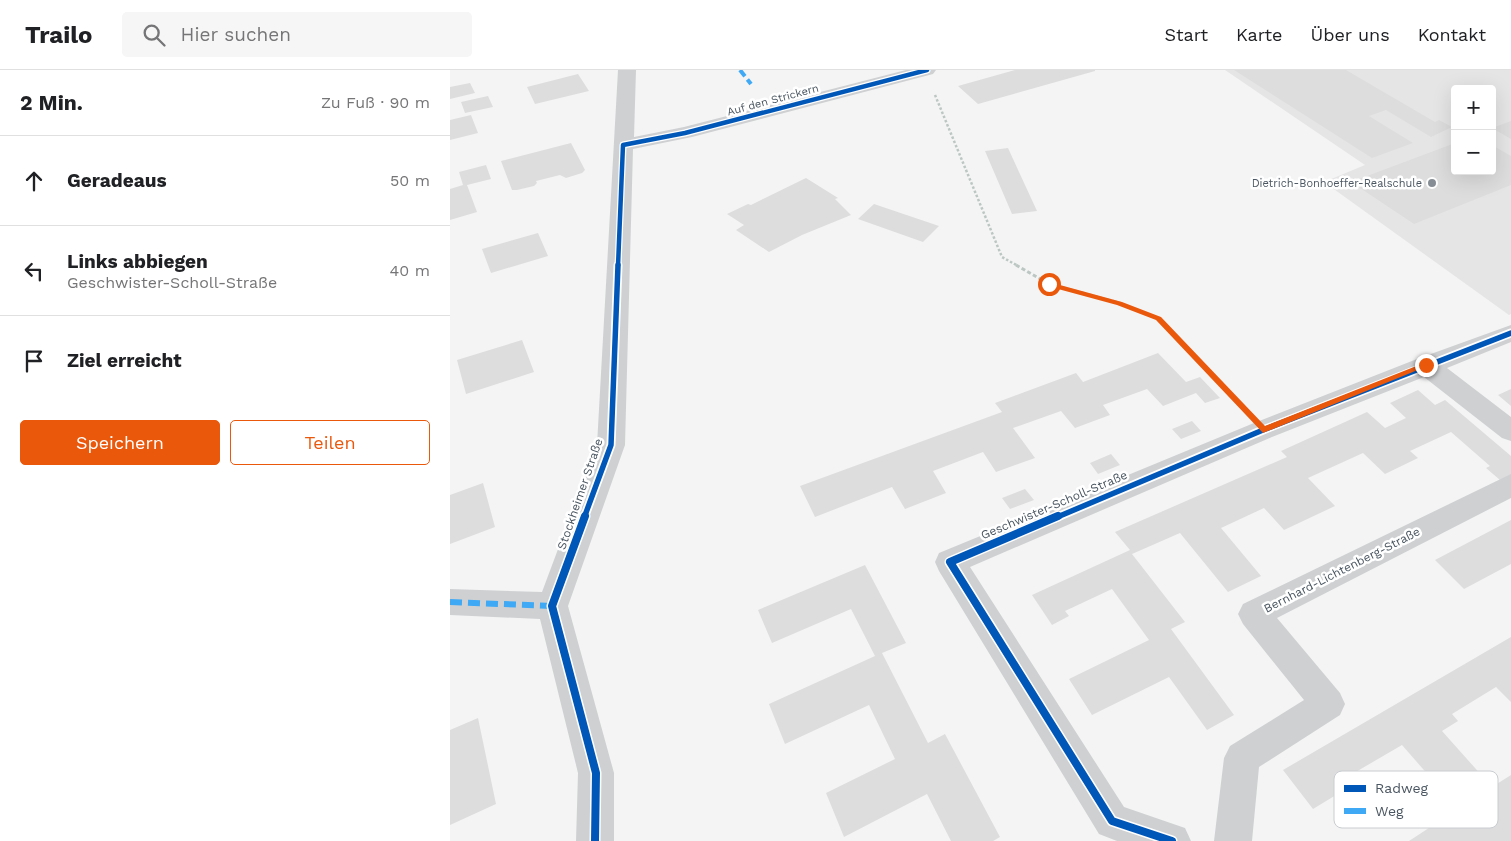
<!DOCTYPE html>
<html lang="de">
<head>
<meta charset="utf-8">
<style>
  :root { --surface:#fff; --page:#f6f6f6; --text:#202124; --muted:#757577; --line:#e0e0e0; --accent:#ea580c }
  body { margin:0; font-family:"Work Sans",sans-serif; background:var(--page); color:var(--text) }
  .controls { position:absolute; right:15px; top:15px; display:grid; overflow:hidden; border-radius:5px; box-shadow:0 5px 20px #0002 }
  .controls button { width:45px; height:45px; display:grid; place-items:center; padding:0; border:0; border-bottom:1px solid var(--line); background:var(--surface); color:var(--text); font:25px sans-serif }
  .stop { position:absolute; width:15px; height:15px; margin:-11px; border:4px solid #ea580c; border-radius:50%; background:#fff }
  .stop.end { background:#ea580c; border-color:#fff; box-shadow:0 1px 5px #0008 }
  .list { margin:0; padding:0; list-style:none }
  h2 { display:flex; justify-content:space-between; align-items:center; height:65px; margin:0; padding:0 20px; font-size:21px }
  h2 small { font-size:16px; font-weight:400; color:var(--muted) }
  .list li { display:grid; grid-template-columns:32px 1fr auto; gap:15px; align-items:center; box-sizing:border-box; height:90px; padding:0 20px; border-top:1px solid var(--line) }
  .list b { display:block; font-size:19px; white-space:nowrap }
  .list p { margin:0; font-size:16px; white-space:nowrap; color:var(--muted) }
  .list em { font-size:16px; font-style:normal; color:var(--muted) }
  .actions { display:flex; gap:10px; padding:15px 20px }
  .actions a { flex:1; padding:11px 0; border:1px solid var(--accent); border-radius:5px; text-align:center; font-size:18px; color:var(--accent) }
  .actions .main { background:var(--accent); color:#fff }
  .icon { flex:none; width:28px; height:28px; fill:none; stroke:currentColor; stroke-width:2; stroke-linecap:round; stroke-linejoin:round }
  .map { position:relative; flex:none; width:1061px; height:771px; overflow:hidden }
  header { display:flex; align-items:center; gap:30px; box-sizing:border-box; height:70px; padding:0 25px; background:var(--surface); border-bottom:1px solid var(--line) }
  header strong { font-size:24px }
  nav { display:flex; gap:28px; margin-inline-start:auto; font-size:18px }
  .search { width:350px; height:45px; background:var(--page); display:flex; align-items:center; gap:12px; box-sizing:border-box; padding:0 18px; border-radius:5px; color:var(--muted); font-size:19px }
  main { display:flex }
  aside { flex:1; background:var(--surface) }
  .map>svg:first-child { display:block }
  .education { fill:#e6e5e6; fill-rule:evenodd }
  .building { fill:#ddddde }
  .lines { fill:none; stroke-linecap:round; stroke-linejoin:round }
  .path-far1 { stroke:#bcc7c4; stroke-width:2.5; stroke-dasharray:2.5 2; stroke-linecap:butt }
  .path { stroke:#bcc7c4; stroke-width:3; stroke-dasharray:4 2.5; stroke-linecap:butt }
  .street { fill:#ced0d2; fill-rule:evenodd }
  .quiet-far1 { stroke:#3fa9f5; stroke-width:4; stroke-dasharray:8 4; stroke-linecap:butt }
  .quiet { stroke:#3fa9f5; stroke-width:6; stroke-dasharray:12 6; stroke-linecap:butt }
  .cycleway-far2-casing { stroke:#fff; stroke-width:7 }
  .cycleway-far1-casing { stroke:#fff; stroke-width:9 }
  .cycleway-casing { stroke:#fff; stroke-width:11 }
  .cycleway-far2 { stroke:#0057b8; stroke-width:4.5 }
  .cycleway-far1 { stroke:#0057b8; stroke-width:5.5 }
  .cycleway { stroke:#0057b8; stroke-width:8 }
  .route { fill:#ea580c }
  .poi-dot { fill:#868d94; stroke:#fff; stroke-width:2 }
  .labels { text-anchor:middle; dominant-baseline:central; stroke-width:5; stroke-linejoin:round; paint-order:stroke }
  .far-street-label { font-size:11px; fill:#4a5661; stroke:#fff }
  .far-poi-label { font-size:11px; fill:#4a5661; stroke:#fff; text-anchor:end }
  .street-label { font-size:12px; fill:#4a5661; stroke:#fff }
  .key { fill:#fff; stroke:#c9ccd0; stroke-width:1 }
  .key-label { font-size:14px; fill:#4a5661 }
</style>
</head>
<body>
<header>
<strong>Trailo</strong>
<div class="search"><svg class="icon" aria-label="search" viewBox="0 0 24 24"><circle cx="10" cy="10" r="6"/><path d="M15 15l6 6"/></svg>Hier suchen</div>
<nav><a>Start</a><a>Karte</a><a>Über uns</a><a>Kontakt</a></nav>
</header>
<main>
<aside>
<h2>2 Min.<small>Zu Fuß · 90 m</small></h2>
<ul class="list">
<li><svg class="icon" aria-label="ahead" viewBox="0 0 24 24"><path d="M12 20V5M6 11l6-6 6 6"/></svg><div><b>Geradeaus</b></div><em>50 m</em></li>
<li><svg class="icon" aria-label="left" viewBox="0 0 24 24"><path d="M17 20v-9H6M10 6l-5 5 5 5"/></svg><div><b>Links abbiegen</b><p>Geschwister-Scholl-Straße</p></div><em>40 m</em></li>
<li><svg class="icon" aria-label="arrive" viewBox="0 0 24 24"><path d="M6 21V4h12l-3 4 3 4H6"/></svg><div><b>Ziel erreicht</b></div></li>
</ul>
<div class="actions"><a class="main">Speichern</a><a>Teilen</a></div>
</aside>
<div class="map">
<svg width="1061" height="771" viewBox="0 0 1061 771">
  <rect width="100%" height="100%" fill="#f4f4f4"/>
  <path class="education" d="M 775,0 L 1061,0 L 1061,244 L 1059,245 L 874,112 L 915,95 ZM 1005,19 L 1042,19 L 1042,101 L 1005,101 Z"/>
  <path class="building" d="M 565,0 L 645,0 L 645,1 L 528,34 L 508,16 Z
    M 784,0 L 896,0 L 985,52 L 989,50 L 1002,57 L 981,67 L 936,40 L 919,46 L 963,73 L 922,88 Z
    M 128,4 L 139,21 L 85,34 L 77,17 Z
    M 20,13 L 25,23 L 0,29 L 0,17 Z
    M 38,26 L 43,37 L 15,43 L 11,32 Z
    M 21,45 L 28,63 L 0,70 L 0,50 Z
    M 1061,51 L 1061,69 L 1042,58 Z
    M 121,73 L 135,100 L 132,103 L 116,108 L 110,105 L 86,111 L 87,113 L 84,116 L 67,120 L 62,120 L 51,91 Z
    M 1005,73 L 1005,101 L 1042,101 L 1042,75 L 1061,86 L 1061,115 L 964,154 L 901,112 Z
    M 558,78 L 587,141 L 562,144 L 535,81 Z
    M 36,95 L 41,109 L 17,115 L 27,142 L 0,150 L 0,119 L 13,115 L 9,102 Z
    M 356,108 L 388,128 L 385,129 L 401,145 L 352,165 L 319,182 L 286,160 L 294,155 L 277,144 L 298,134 L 301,135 Z
    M 424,134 L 489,156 L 473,172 L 408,149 Z
    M 88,163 L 98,186 L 41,203 L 32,179 Z
    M 72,270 L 84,302 L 16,324 L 7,290 Z
    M 708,283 L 736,312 L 750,307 L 770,328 L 755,333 L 746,323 L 713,336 L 697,319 L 653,335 L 660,345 L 625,358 L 611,341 L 563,358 L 585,388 L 546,402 L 533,382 L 483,401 L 496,423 L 455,439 L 442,417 L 365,447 L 350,416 L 552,342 L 545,333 L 626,303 L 633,312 Z
    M 1061,319 L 1061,336 L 1048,325 Z
    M 968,320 L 985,335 L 995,330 L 1061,386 L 1061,405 L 1050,410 L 1036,398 L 1040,396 L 1001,362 L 960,381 L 968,388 L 935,404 L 913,383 L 858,408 L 885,436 L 834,460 L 814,438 L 771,458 L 811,506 L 778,522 L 730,463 L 682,484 L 735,552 L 721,559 L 784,645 L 757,660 L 719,607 L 642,645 L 619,609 L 699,570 L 662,519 L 615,541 L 619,546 L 602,555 L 582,525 L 680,480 L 665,462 L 837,387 L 831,381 L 917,342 L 935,358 L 956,348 L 940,333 Z
    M 742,351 L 751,361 L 731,369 L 722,359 Z
    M 661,384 L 670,395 L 648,404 L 640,393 Z
    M 33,413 L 45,457 L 0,474 L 0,425 Z
    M 575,419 L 584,430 L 560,439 L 552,428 Z
    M 1061,450 L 1061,494 L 1014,519 L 985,490 Z
    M 415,495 L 456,573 L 432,583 L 478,673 L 495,664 L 550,767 L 543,771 L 501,771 L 477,724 L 394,767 L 376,723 L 445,689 L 419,635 L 335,674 L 319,634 L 425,586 L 401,539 L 322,573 L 308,540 Z
    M 1061,567 L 1061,632 L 1046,617 L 1002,644 L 1008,651 L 992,661 L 1042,717 L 1061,705 L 1061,771 L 959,771 L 1008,739 L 952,675 L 904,703 L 909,711 L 863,739 L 833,700 Z
    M 28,648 L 46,734 L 0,755 L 0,660 Z"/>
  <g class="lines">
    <path class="path-far1" d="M 485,25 L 552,187 L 568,196"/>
    <path class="path" d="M 566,195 L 599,214 L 669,233 L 709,249 L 791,336"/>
    <path class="street" d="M 168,0 L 186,0 L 184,67 L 234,57 L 456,0 L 486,0 L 483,4 L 242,67 L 183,79 L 175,375 L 118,536 L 164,703 L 164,771 L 126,771 L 128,703 L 90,549 L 0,545 L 0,519 L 92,522 L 147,375 Z
      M 1061,255 L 1061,272 L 997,298 L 1061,347 L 1061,371 L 1052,368 L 974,307 L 822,367 L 520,497 L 674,737 L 735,758 L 741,771 L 667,771 L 649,764 L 489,501 L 485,492 L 489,483 L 804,353 L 967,289 Z
      M 1061,404 L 1061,428 L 827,548 L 890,623 L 895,634 L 890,645 L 809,697 L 802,771 L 764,771 L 774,688 L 780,676 L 854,630 L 793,554 L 788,544 L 793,534 Z"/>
    <path class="quiet-far1" d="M 290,0 L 301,14"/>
    <path class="quiet" d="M 0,532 L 102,536"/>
    <defs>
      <path id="cycleway-far2" d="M 168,196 L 173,75 L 235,63 L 477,0"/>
      <path id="cycleway-far1" d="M 134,448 L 161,375 L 168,195
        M 605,448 L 813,360 L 1061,263"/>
      <path id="cycleway" d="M 135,446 L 102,536 L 146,703 L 145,771
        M 608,446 L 500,492 L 662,751 L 722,771"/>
    </defs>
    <use href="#cycleway-far2" class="cycleway-far2-casing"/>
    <use href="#cycleway-far1" class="cycleway-far1-casing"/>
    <use href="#cycleway" class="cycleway-casing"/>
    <use href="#cycleway-far2" class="cycleway-far2"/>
    <use href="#cycleway-far1" class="cycleway-far1"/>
    <use href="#cycleway" class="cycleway"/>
  </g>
  <path class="route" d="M 599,212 L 672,232 L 711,247 L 815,356 L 974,293 L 980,295 L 813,363 L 706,250 L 667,235 L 597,216 L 597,213 Z"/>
  <circle class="poi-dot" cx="982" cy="113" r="5"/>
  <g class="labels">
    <g class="far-street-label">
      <text transform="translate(323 30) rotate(-15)">Auf den Strickern</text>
    </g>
    <g class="far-poi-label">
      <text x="972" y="113">Dietrich-Bonhoeffer-Realschule</text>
    </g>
    <g class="street-label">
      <text transform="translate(130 424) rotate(-71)">Stockheimer Straße</text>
      <text transform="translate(604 435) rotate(-23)">Geschwister-Scholl-Straße</text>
      <text transform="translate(892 500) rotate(-27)">Bernhard-Lichtenberg-Straße</text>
    </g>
  </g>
  <rect x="884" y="701" width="164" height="57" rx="8" class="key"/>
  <rect x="894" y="715" width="22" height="7" fill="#0057b8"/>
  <rect x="894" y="738" width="22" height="6" fill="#3fa9f5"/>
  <g class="key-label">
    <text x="925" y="723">Radweg</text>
    <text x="925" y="746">Weg</text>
  </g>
</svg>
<div class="controls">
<button>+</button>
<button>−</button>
</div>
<div class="stop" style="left:599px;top:214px"></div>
<div class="stop end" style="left:976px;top:295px"></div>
</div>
</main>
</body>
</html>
